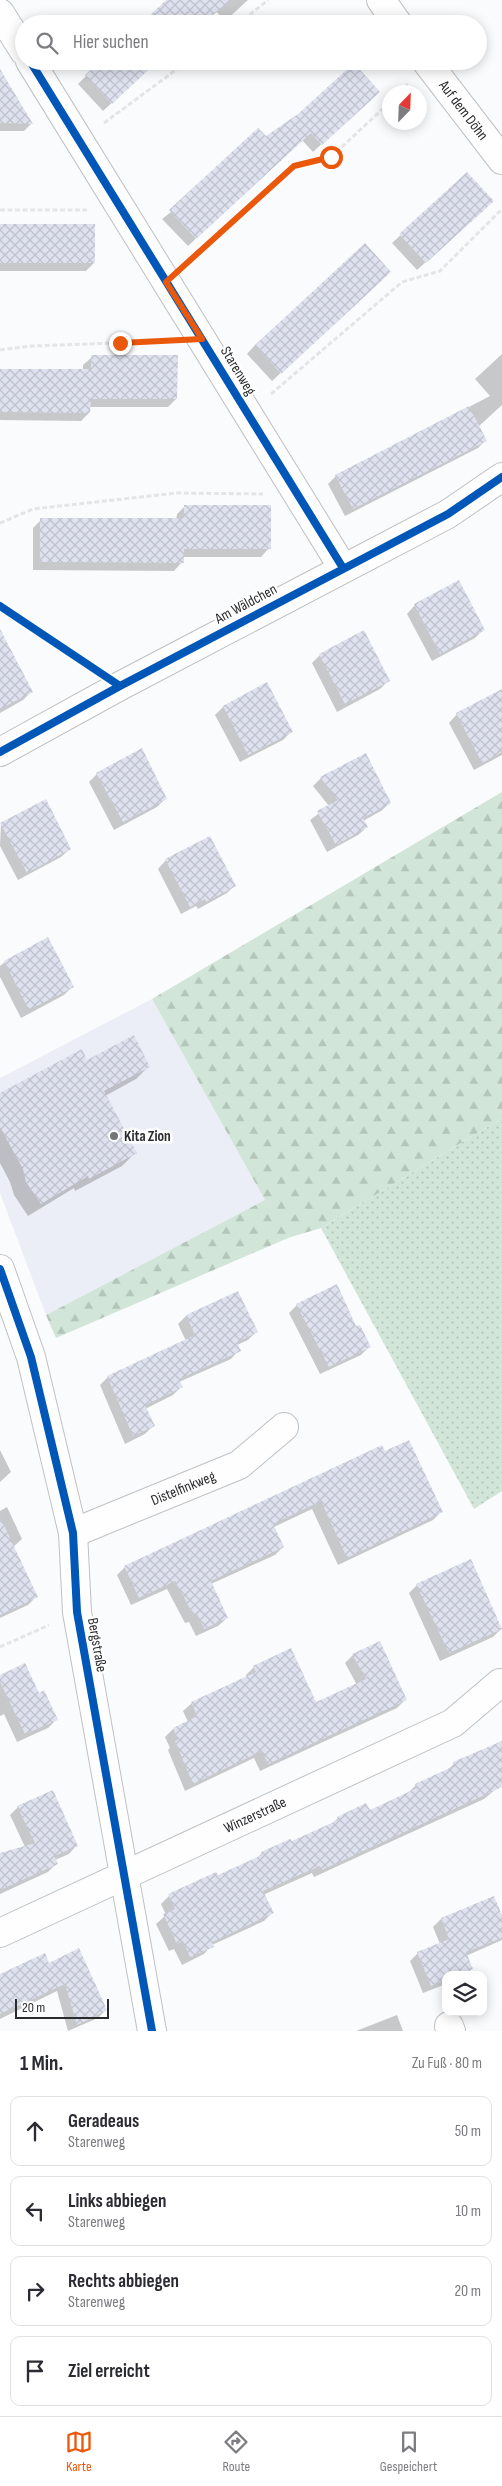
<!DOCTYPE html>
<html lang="de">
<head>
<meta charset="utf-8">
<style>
  :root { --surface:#fff; --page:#f2f2f3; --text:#2b2b33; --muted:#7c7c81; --line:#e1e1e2; --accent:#ea580c }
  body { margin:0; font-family:"Sofia Sans Condensed",sans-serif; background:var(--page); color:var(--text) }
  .controls { position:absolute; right:15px; bottom:15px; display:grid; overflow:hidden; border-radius:10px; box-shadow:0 2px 12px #0003 }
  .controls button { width:45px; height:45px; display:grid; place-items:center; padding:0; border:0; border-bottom:1px solid var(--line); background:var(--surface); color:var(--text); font:25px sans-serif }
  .compass { position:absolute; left:382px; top:85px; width:45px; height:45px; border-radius:50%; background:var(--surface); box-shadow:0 2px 12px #0003; rotate:23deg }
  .scale { position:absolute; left:15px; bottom:12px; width:94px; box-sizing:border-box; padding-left:5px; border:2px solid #2a2b2d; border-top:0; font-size:14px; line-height:18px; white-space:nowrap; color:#2a2b2d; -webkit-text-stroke:4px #fff; paint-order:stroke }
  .stop { position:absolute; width:15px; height:15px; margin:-11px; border:4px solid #ea580c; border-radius:50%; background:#fff }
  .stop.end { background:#ea580c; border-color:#fff; box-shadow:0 1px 5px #0008 }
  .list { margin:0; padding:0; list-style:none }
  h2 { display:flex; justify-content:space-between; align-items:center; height:65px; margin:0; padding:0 20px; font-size:21px }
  h2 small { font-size:16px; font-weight:400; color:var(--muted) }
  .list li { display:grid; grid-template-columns:32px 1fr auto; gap:15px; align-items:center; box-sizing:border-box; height:70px; margin:0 10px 10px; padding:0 10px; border:1px solid var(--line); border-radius:10px }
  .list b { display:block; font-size:19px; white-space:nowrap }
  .list p { margin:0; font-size:16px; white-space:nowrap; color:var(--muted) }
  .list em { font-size:16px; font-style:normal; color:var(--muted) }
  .icon { flex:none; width:28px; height:28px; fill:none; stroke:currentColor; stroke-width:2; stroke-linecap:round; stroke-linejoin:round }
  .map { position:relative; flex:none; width:502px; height:2031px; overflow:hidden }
  .search { position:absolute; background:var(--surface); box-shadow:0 2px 12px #0003; left:15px; right:15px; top:15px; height:55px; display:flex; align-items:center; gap:12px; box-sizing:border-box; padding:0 18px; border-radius:28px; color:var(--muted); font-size:19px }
  .sheet { height:385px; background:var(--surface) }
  nav { display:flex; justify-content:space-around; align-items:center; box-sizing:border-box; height:70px; border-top:1px solid var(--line); background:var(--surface); font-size:14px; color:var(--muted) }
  nav a { display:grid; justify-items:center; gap:2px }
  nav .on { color:var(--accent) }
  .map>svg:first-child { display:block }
  .built { fill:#ebeef6 }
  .grass { fill:url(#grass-dots) }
  .forest { fill:url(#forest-firs) }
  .shadow { fill:#0003 }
  .building { fill:url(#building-cross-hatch) }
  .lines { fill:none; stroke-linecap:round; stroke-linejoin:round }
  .street-casing { stroke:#bfc1c3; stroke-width:30 }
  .path { stroke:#e5e5e5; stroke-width:3; stroke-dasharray:5 2.5; stroke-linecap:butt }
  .street { stroke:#fefeff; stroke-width:28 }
  .cycleway-casing { stroke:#fff; stroke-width:11 }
  .cycleway { stroke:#0057b8; stroke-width:8 }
  .route { stroke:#ea580c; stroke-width:6 }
  .poi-dot { fill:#727476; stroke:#fff; stroke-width:2 }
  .labels { text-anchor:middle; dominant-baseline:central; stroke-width:5; stroke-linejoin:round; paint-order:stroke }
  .street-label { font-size:15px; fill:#2a2b2d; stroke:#fff }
  .poi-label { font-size:15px; font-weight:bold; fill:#2a2b2d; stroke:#fff; text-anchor:start }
</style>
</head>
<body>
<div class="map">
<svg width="502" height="2031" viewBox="0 0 502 2031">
  <defs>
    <pattern id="grass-dots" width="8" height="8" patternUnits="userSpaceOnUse" patternTransform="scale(1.25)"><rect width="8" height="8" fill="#d1e6d8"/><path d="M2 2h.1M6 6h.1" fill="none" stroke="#b4c5ba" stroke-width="1.8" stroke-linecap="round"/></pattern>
    <pattern id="forest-firs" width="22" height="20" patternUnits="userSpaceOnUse" patternTransform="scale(1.25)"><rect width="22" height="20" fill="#d1e6d8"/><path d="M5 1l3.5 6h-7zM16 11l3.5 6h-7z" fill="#b4c5ba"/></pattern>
    <pattern id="building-cross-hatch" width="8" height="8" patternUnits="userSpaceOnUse" patternTransform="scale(1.25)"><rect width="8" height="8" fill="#dee2ef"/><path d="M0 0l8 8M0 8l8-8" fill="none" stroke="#bfc2cd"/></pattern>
  </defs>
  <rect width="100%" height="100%" fill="#f9fbfd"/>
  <path class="built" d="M 152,999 L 265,1200 L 46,1315 L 0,1193 L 0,1078 Z"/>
  <path class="grass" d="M 502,1118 L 502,1491 L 474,1509 L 321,1228 Z"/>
  <path class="forest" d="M 502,792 L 502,1118 L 321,1228 L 288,1238 L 56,1338 L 46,1315 L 265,1200 L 152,999 Z"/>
  <path class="shadow" d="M 168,0 L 248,0 L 225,21 L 217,12 L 200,24 L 142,24 Z
    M 157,61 L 103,111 L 78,84 L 86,76 Z
    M 0,80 L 32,123 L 24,131 L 0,131 Z
    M 370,100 L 313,152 L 302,140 L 188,246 L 162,219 L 266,138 Z
    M 467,174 L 484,210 L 417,270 L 392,243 Z
    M 0,225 L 94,263 L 86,271 L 0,271 Z
    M 382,280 L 272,381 L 247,354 L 255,345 Z
    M 502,354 L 502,405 L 478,427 L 485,441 L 478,448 L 345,516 L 328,484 L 336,476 L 490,396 L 475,379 Z
    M 92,357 L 176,399 L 168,407 L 89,407 L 89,413 L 81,421 L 0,420 L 0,370 L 83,370 L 83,365 Z
    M 185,506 L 269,548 L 261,557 L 183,557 L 182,562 L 174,571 L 33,570 L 33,528 L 41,520 L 176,520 L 177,514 Z
    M 415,605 L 483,630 L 475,638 L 432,661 L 407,614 Z
    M 320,655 L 388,681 L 380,689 L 337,712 L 312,663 Z
    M 0,666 L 31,692 L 23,700 L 0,713 Z
    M 502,693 L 502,755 L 474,770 L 449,723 L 457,714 Z
    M 223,707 L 291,732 L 283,740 L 240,762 L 215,715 Z
    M 97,774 L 166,798 L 157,807 L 114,830 L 89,782 Z
    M 321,778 L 390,803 L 381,811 L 363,821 L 367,827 L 358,835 L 327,852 L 310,820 L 329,806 L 313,786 Z
    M 1,824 L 70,849 L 61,857 L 18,880 L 0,846 Z
    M 166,860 L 235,885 L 227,893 L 198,909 L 196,906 L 181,914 L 158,869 Z
    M 5,962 L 72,987 L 64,995 L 21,1018 L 0,977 L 0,966 Z
    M 87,1062 L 149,1066 L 136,1079 L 105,1096 L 135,1153 L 122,1166 L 75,1191 L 74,1188 L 28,1216 L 14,1195 L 10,1182 L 0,1163 L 0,1094 Z
    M 238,1292 L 256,1332 L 248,1340 L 237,1345 L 239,1350 L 231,1359 L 179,1382 L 181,1387 L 173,1395 L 145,1409 L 153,1426 L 145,1434 L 125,1444 L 100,1385 L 108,1377 L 186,1341 L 178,1324 L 186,1316 Z
    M 297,1305 L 356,1328 L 369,1347 L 361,1355 L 320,1374 L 289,1313 Z
    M 0,1450 L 11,1472 L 0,1482 Z
    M 385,1453 L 441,1512 L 433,1520 L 338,1565 L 312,1509 L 274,1527 L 283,1547 L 275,1555 L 211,1584 L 227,1618 L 218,1626 L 196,1636 L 189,1622 L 185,1623 L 167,1589 L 131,1605 L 117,1575 L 125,1567 Z
    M 7,1507 L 22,1539 L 13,1547 L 36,1597 L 28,1605 L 0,1618 L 0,1511 Z
    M 417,1585 L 501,1629 L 493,1637 L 440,1661 L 409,1593 Z
    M 353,1655 L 405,1700 L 397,1708 L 260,1771 L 254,1758 L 185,1791 L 168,1750 L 170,1748 L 165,1737 L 173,1729 L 188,1722 L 183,1711 L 192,1703 L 247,1678 L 246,1675 L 254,1667 L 316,1704 L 357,1685 L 345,1663 Z
    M 0,1676 L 38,1694 L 57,1719 L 48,1728 L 17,1742 L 4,1714 L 0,1716 Z
    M 502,1742 L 502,1784 L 484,1799 L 314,1877 L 312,1873 L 263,1895 L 272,1913 L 264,1921 L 212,1945 L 204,1954 L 182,1965 L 174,1949 L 169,1951 L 156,1924 L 166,1915 L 161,1904 L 169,1896 L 217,1877 L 255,1860 L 262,1853 L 291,1843 L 331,1825 L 338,1818 L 369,1811 L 408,1793 L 416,1785 L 446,1771 L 454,1764 Z
    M 18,1807 L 77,1845 L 69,1854 L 55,1860 L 56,1864 L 48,1872 L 0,1894 L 0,1854 L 25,1847 L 10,1815 Z
    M 441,1919 L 502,1920 L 502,1940 L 466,1956 L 471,1969 L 465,1975 L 446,1975 L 446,1984 L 423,1993 L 410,1961 L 418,1953 L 440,1944 L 433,1927 Z
    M 49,1964 L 106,2010 L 98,2018 L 68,2031 L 57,1991 L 0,2019 L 0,1985 Z
    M 397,2015 L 403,2031 L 356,2031 Z"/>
  <path class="building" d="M 166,0 L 232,0 L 199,24 L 141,24 Z
    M 100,61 L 158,61 L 112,104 L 85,75 Z
    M 354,63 L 380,92 L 322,145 L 311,133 L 196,239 L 169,210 L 258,128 L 266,136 L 298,114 Z
    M 0,69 L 33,124 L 0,123 Z
    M 467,172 L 494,201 L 426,263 L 399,234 Z
    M 0,224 L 95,224 L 95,263 L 0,263 Z
    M 365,243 L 391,272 L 281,374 L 255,345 Z
    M 91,355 L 178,355 L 177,399 L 91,399 L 90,413 L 0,412 L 0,369 L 91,369 Z
    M 469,406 L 487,441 L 353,509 L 335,475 Z
    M 184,505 L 271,505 L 271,549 L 184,549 L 184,563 L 40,562 L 40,518 L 184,518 Z
    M 459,580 L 485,630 L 440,654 L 414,604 Z
    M 0,629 L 33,692 L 0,709 Z
    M 364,630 L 390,681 L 345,704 L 319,654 Z
    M 267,682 L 293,732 L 248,755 L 223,706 Z
    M 502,689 L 502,752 L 482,763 L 456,713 Z
    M 142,748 L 167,799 L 123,822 L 96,773 Z
    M 366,753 L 391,803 L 363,818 L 368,827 L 336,845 L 317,811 L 338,800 L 320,777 Z
    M 46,799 L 71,849 L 27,873 L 0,823 Z
    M 210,836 L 236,886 L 206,902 L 205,899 L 190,907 L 165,859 Z
    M 48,937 L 74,987 L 29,1010 L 4,961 Z
    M 134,1035 L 150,1067 L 104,1091 L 137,1153 L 89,1179 L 88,1176 L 41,1204 L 26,1182 L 23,1169 L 0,1127 L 0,1093 L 82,1049 L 87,1060 Z
    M 337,1284 L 356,1326 L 360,1325 L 371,1347 L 329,1367 L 296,1304 Z
    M 238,1291 L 258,1332 L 237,1342 L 241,1351 L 179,1379 L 183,1387 L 145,1405 L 155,1426 L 133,1436 L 107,1376 L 195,1335 L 186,1315 Z
    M 409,1440 L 443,1512 L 347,1558 L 321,1501 L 273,1524 L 284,1547 L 211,1581 L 228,1618 L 204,1629 L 197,1614 L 194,1616 L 175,1581 L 139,1598 L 124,1566 L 382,1445 L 385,1451 Z
    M 0,1517 L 38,1597 L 0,1615 Z
    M 471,1559 L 502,1629 L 449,1653 L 416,1584 Z
    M 380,1641 L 407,1700 L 268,1764 L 262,1751 L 193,1784 L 175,1741 L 178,1740 L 173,1728 L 197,1716 L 191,1702 L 256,1672 L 253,1666 L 291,1648 L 316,1702 L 366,1679 L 352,1654 Z
    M 25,1663 L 39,1693 L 44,1690 L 58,1720 L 25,1734 L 0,1682 L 0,1675 Z
    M 502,1741 L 502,1787 L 322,1870 L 320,1866 L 263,1891 L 274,1913 L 212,1942 L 214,1947 L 190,1957 L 183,1941 L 177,1944 L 163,1914 L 175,1909 L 168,1894 L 216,1872 L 218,1875 L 262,1855 L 261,1852 L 290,1839 L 292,1841 L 338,1820 L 337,1817 L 366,1803 L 370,1810 L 417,1788 L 415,1784 L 454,1766 L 453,1762 Z
    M 53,1790 L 78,1846 L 54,1856 L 58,1864 L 0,1890 L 0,1853 L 35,1843 L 17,1806 Z
    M 494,1896 L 502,1915 L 502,1938 L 466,1952 L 473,1969 L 459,1975 L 446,1975 L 446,1980 L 431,1986 L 417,1952 L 449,1939 L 441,1918 Z
    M 79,1948 L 107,2010 L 77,2025 L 65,1984 L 0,2014 L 0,1974 L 45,1953 L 49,1963 Z"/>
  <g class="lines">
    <defs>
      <g id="street">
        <path d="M 381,0 L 398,24"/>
        <path d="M 0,13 L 24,51"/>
        <path d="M 30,61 L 343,568"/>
        <path id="s1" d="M 426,61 L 502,160"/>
        <path d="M 0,752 L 120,686 L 448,514 L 502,477"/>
        <path d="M 0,1269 L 31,1357 L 73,1533 L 77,1612 L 152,2031"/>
        <path id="s2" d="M 73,1533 L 239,1465 L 284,1427"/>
        <path id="s3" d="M 0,1933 L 453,1723 L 500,1683"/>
        <path d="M 449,2026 L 451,2031"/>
      </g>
    </defs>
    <use href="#street" class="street-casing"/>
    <path class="path" d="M 238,24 L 268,0
      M 399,92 L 408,84
      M 104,123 L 188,61
      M 0,210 L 87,210
      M 189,262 L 294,166 L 331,157 L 390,102
      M 0,350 L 32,346 L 169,341
      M 271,394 L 402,282 L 440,271 L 502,209
      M 0,523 L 33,509 L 177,493 L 263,494
      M 0,1647 L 49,1625"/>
    <use href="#street" class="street"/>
    <defs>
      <path id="cycleway" d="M 30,61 L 343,568
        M 0,606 L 120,686
        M 0,752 L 120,686 L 448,514 L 502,477
        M 0,1269 L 31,1357 L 73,1533 L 77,1612 L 152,2031"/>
    </defs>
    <use href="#cycleway" class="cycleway-casing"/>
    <use href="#cycleway" class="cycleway"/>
  </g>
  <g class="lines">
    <path class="route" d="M 120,343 L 202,339 L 166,282 L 294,166 L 331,157"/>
  </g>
  <circle class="poi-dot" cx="114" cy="1136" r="5"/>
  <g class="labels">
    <g class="street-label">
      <text stroke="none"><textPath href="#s1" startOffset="62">Auf dem Döhn</textPath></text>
      <text transform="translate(238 371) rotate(59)">Starenweg</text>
      <text transform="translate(246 604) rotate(-28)">Am Wäldchen</text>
      <text stroke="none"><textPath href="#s2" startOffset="119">Distelfinkweg</textPath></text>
      <text transform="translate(97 1645) rotate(80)">Bergstraße</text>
      <text stroke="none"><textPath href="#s3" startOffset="281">Winzerstraße</textPath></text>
    </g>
    <g class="poi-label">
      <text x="124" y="1136">Kita Zion</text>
    </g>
  </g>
</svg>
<div class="controls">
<button><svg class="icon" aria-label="layers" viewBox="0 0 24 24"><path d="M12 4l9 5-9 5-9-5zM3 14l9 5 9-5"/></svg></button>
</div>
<svg class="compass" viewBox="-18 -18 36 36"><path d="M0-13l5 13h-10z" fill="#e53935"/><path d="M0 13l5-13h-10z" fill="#7c7c81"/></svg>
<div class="scale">20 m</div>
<div class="stop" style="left:331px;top:157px"></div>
<div class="stop end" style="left:120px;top:343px"></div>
<div class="search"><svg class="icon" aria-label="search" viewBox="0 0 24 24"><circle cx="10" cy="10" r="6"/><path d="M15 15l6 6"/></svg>Hier suchen</div>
</div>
<section class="sheet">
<h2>1 Min.<small>Zu Fuß · 80 m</small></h2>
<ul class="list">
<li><svg class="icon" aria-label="ahead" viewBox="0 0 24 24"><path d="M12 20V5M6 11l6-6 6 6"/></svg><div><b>Geradeaus</b><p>Starenweg</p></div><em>50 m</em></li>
<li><svg class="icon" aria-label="left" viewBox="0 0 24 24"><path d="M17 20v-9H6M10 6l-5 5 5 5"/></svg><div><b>Links abbiegen</b><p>Starenweg</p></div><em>10 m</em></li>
<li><svg class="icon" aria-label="right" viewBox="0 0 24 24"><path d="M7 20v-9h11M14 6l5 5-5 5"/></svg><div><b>Rechts abbiegen</b><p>Starenweg</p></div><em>20 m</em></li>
<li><svg class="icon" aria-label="arrive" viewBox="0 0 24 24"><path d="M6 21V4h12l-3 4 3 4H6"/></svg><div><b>Ziel erreicht</b></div></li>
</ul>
</section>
<nav>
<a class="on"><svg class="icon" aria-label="map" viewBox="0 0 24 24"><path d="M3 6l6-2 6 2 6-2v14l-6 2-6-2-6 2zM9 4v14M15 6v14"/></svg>Karte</a>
<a><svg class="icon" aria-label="directions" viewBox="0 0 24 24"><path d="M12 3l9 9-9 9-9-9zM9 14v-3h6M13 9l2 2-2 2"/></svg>Route</a>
<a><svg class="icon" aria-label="saved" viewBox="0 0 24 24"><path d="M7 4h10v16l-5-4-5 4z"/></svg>Gespeichert</a>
</nav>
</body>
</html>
